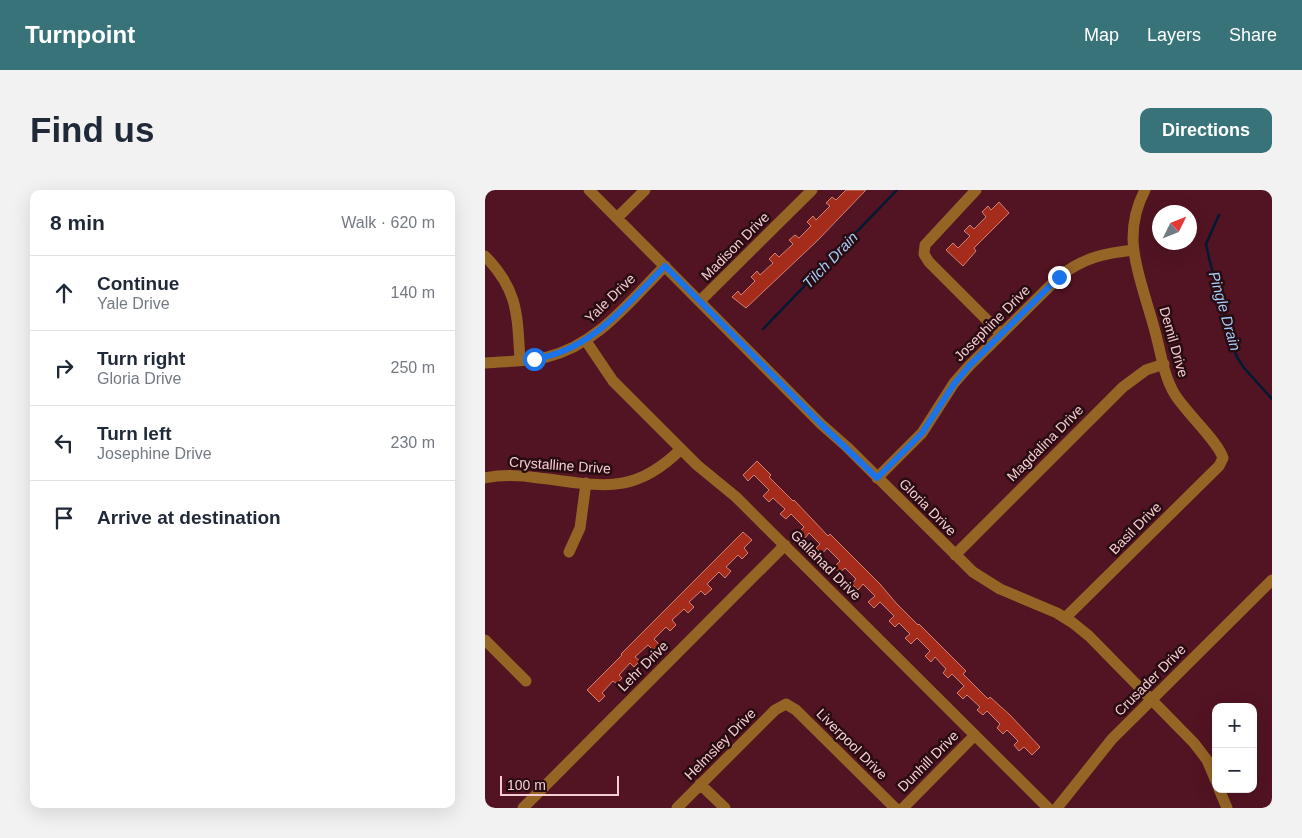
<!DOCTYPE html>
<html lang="en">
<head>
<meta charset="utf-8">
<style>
  :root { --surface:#fff; --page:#f2f2f3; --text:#1f2937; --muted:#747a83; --line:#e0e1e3; --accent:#377378 }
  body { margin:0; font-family:Arial,sans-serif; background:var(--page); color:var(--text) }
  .controls { position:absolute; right:15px; bottom:15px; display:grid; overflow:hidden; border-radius:10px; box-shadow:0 5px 20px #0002 }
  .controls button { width:45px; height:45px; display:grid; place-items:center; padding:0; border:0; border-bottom:1px solid var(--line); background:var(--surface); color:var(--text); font:25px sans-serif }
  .compass { position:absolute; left:667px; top:15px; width:45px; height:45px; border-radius:50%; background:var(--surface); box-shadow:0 5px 20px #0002; rotate:47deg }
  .scale { position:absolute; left:15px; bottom:12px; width:119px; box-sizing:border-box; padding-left:5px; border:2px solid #f6cdd1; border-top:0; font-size:14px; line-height:18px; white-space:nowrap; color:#f6cdd1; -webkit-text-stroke:4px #270c11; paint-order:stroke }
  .stop { position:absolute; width:15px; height:15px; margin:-11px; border:4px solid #1a73e8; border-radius:50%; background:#fff }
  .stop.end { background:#1a73e8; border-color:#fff; box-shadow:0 1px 5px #0008 }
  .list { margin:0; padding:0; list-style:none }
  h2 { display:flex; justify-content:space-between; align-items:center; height:65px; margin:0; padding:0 20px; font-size:21px }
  h2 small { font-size:16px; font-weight:400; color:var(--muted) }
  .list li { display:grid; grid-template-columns:32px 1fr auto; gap:15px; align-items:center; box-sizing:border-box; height:75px; padding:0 20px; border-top:1px solid var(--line) }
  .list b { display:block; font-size:19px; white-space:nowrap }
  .list p { margin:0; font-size:16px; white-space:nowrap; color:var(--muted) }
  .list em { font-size:16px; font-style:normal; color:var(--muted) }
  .icon { flex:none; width:28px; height:28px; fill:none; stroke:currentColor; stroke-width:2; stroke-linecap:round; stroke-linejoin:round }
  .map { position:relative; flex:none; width:787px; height:618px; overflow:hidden; border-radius:10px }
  header { display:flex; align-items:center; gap:30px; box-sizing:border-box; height:70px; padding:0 25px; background:var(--accent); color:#fff }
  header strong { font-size:24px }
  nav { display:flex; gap:28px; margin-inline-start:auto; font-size:18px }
  .intro { display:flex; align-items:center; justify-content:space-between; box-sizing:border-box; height:120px; padding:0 30px }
  h1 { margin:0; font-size:35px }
  .button { padding:12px 22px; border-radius:10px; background:var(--accent); color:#fff; font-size:18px; font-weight:700 }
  main { display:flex; gap:30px; padding:0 30px }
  aside { flex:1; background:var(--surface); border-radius:10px; box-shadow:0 5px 20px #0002 }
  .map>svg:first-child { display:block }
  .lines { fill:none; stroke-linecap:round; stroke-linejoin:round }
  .stream { stroke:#001a35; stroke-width:2.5 }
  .building { fill:#a52b1b; stroke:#cc8375 }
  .minor { stroke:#946525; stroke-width:11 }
  .route { stroke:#1a73e8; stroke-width:6 }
  .labels { text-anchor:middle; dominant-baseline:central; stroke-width:5; stroke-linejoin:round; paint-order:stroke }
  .street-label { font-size:14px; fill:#f6cdd1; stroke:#270c11 }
  .water-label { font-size:15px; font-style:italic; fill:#a6cefb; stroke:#270c11 }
</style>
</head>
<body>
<header>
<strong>Turnpoint</strong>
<nav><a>Map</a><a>Layers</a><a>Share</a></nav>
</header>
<div class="intro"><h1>Find us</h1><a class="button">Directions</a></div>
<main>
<aside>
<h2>8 min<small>Walk · 620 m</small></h2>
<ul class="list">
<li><svg class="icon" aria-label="ahead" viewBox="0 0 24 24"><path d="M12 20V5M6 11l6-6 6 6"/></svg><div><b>Continue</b><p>Yale Drive</p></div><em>140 m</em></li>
<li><svg class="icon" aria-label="right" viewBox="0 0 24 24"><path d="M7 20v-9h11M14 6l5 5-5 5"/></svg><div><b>Turn right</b><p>Gloria Drive</p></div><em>250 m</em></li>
<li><svg class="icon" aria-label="left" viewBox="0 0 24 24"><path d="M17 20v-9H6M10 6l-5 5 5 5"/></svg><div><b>Turn left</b><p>Josephine Drive</p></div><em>230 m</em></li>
<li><svg class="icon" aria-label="arrive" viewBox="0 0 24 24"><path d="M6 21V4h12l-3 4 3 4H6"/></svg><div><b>Arrive at destination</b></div></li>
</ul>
</aside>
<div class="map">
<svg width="787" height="618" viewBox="0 0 787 618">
  <rect width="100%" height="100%" fill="#521322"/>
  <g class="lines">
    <path class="stream" d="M 734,25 L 721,54 L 724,68 L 747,155 L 752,167 L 759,178 L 787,209
      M 278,139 L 412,0"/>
  </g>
  <path class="building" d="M 361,0 L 381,0 L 332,51 L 261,118 L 247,107 L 253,101 L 256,105 L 270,91 L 266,87 L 272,81 L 275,85 L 288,73 L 284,69 L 290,63 L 294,67 L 308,54 L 304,50 L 310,45 L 314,48 L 326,36 L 322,32 L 328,26 L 331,30 L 345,16 L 341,13 L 347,7 L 351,10 Z
    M 514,12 L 524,23 L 489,58 L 491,61 L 478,76 L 461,60 L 468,53 L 473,58 L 485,46 L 479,41 L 485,35 L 489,39 L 501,27 L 497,22 L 503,16 L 506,20 Z
    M 272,271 L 286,285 L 284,287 L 308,311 L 309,310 L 343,346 L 345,344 L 395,394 L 411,413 L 433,435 L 434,434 L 481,481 L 478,484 L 503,509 L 505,507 L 525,525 L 555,557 L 547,565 L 539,557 L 534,561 L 529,555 L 533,551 L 522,540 L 518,544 L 512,538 L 515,534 L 502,521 L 498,525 L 492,520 L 495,517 L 482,505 L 478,509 L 472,503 L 479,496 L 467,484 L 463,488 L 458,483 L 461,479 L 450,467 L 446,472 L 440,466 L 445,461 L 432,448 L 426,454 L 420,448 L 425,444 L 414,433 L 410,437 L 404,431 L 409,426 L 395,412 L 389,418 L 383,412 L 390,406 L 378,394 L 373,400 L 367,394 L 371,389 L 360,378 L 354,383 L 349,377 L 355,371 L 342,358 L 337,364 L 331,358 L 335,354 L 324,343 L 320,348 L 314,342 L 319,337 L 306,324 L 301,329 L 295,324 L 300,319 L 288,308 L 284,312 L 278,306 L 284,300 L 269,285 L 263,291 L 258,285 Z
    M 258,342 L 267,350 L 259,358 L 263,363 L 257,369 L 253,365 L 241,377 L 246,381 L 240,388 L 234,382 L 222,394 L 227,399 L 220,405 L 216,401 L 204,412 L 209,417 L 203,423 L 199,419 L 187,430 L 191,435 L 185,441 L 181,437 L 169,449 L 174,454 L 168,460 L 163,455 L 150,467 L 155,471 L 149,477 L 145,473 L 134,485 L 137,488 L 132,494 L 128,491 L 117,503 L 120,506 L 114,512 L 102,500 L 137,465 L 136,464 Z"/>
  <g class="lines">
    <path class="minor" d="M 104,0 L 336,234 L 362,257 L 488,382 L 515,399 L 572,423 L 588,433 L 604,446 L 709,553 L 722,570 L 731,591
      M 491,0 L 440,55 L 439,64 L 444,72 L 516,144
      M 132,28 L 160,0
      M 0,66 C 34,101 32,125 35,170
      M 215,111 L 327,0
      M 101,151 L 128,191 L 212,275 L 251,307 L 563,618
      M 0,173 C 20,171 42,172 62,167 C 112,155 145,111 180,76
      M 0,288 C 18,284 35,285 54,288 C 115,295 148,307 196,259
      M 392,288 L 437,243 L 469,193 L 484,176 L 574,87 C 597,68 620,63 649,60
      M 84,362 L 95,338 L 101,293
      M 470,365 L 638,197 L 661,180 L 679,174
      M 580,428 L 734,276 L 738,268 C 733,251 700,222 689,203 C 679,186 676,164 671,145 C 664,117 648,75 648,48 C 648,31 652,15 660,0
      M 0,450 L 41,491
      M 215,594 L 240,618
      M 734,599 L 742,618
      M 38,618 L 300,355
      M 192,618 L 290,520 L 301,514 L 311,520 L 410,618
      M 418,618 L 490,545
      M 572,618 L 627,549 L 787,390"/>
  </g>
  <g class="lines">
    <path class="route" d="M 49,169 C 106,161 141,115 180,76 L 336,234 L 392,288 L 437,243 L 469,194 L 484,176 L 574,87"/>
  </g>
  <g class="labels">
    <g class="street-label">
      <text transform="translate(250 56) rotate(-45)">Madison Drive</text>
      <text transform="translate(125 108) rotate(-44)">Yale Drive</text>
      <text transform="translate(507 133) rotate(-45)">Josephine Drive</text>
      <text transform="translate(689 152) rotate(74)">Demil Drive</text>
      <text transform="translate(560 253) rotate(-45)">Magdalina Drive</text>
      <text transform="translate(75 275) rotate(4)">Crystalline Drive</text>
      <text transform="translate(443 317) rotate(45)">Gloria Drive</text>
      <text transform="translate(650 338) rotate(-45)">Basil Drive</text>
      <text transform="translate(341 375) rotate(45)">Gallahad Drive</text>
      <text transform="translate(158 476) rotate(-45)">Lehr Drive</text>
      <text transform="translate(665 490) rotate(-45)">Crusader Drive</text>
      <text transform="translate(235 554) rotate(-45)">Helmsley Drive</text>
      <text transform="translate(367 554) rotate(45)">Liverpool Drive</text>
      <text transform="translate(443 571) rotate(-45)">Dunhill Drive</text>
    </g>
    <g class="water-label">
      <text transform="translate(345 70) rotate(-46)">Tilch Drain</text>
      <text transform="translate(740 121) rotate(74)">Pingle Drain</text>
    </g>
  </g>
</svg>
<div class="controls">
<button>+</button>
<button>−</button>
</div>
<svg class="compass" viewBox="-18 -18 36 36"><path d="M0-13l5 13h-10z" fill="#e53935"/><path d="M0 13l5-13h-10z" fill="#747a83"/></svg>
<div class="scale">100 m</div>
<div class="stop" style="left:49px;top:169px"></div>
<div class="stop end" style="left:574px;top:87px"></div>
</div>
</main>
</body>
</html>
